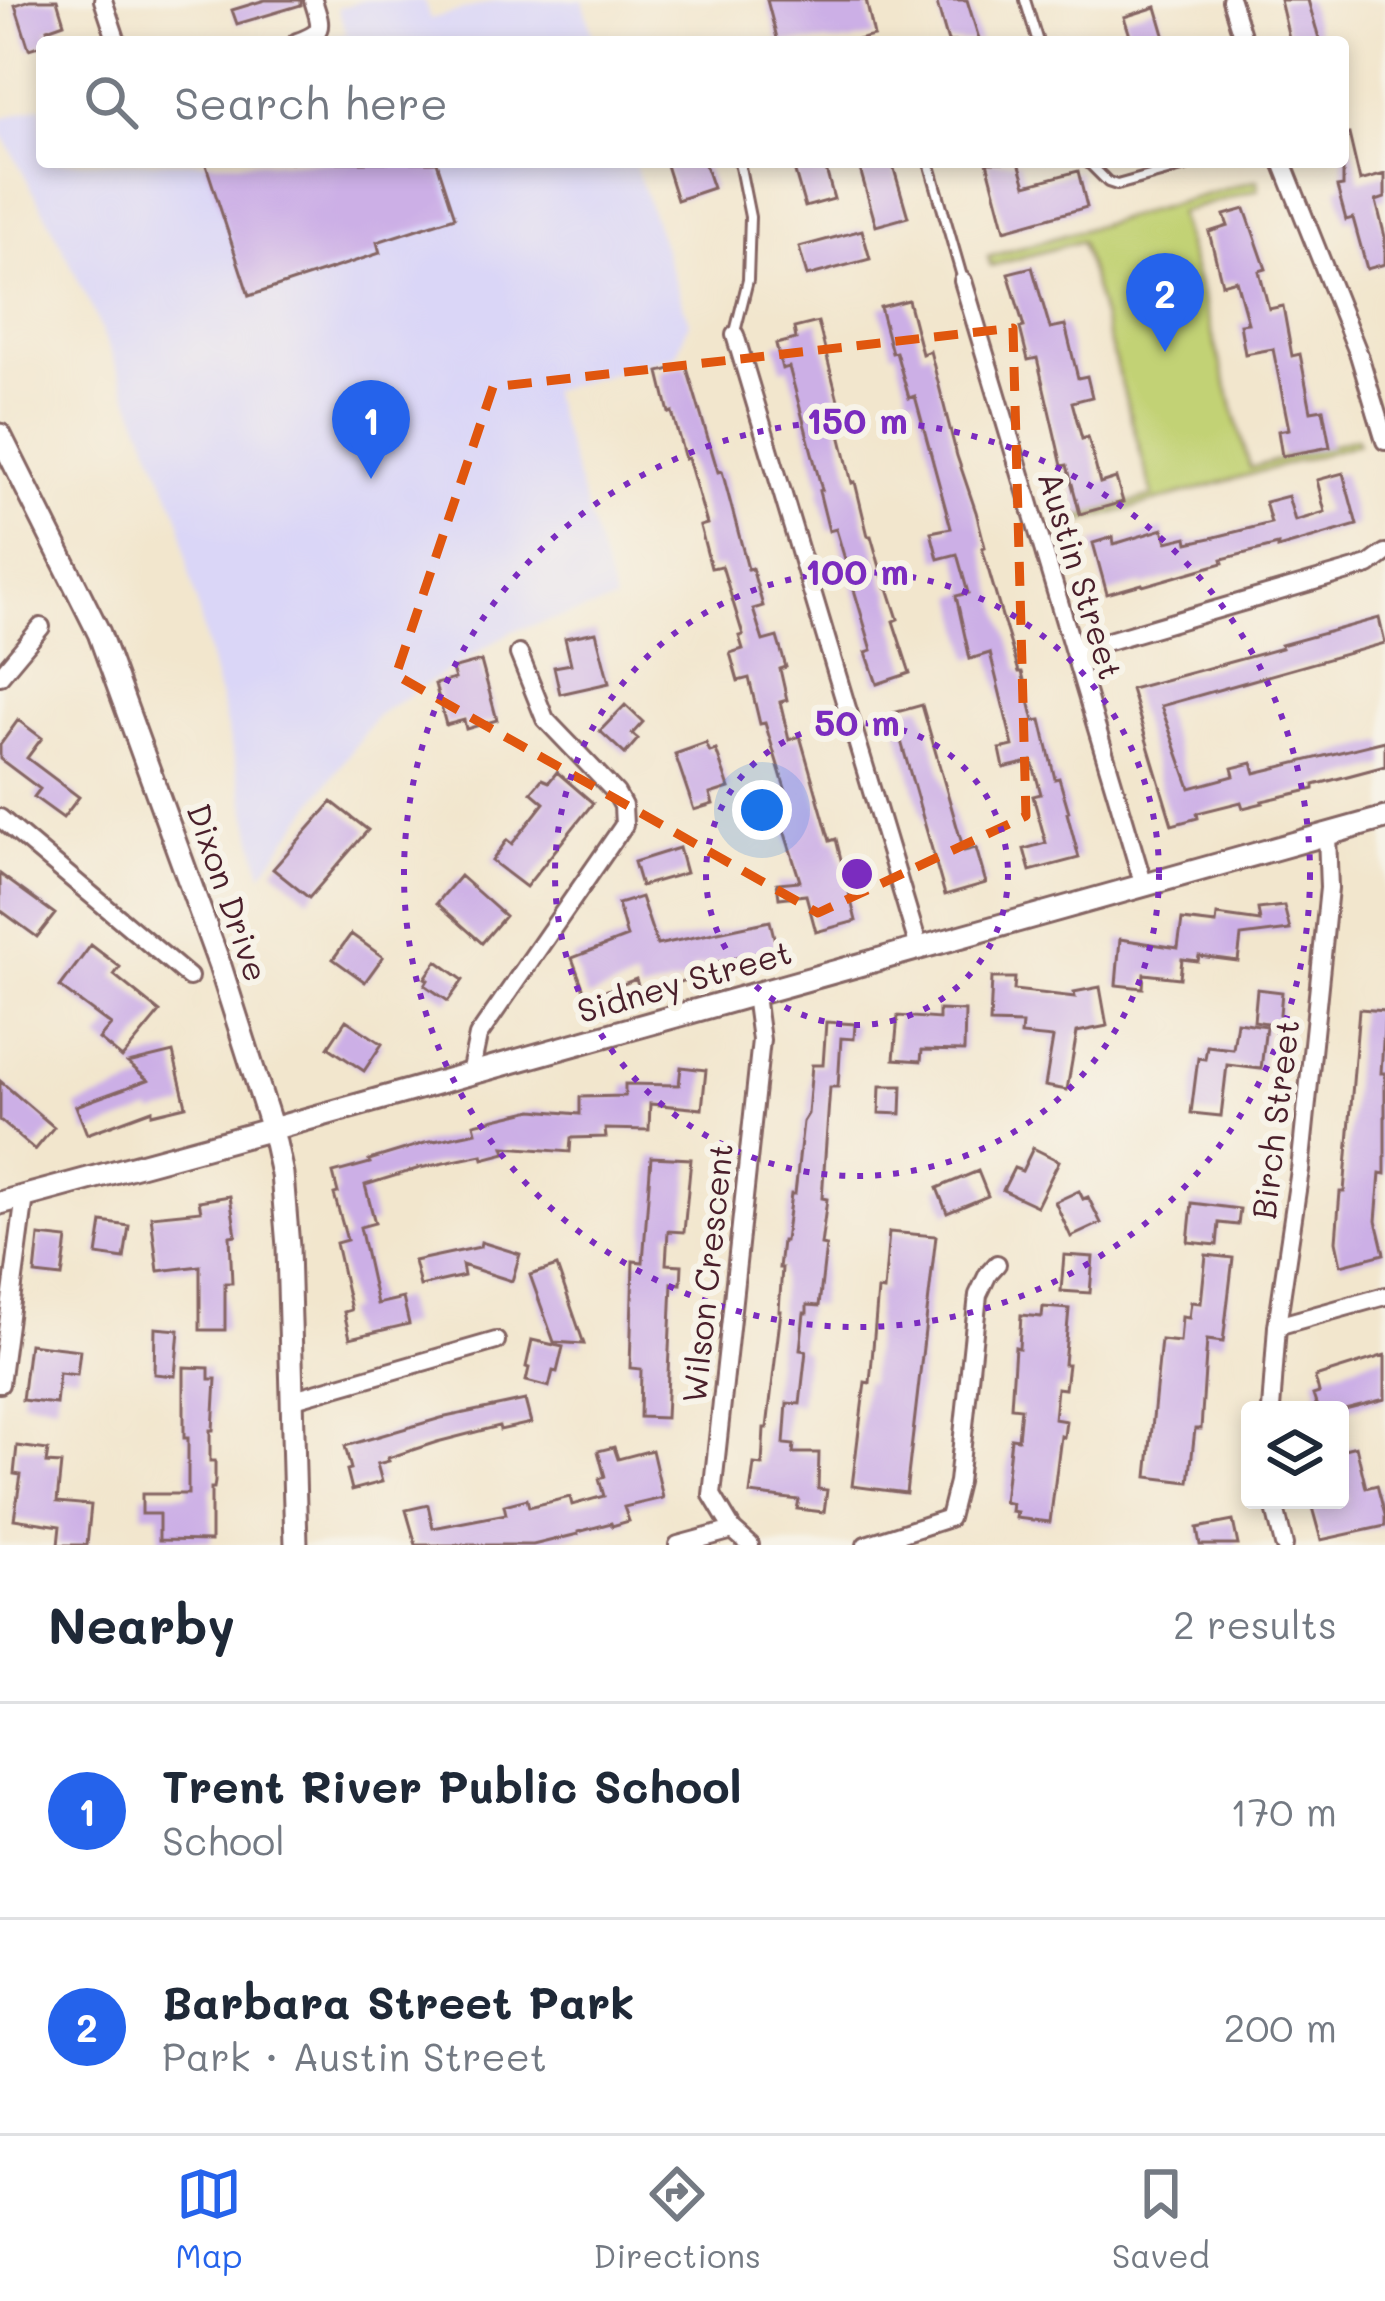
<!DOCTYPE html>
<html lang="en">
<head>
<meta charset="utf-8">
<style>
  :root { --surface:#fff; --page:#f2f2f3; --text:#1f2937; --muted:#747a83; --line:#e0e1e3; --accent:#2563eb }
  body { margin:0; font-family:Mali,sans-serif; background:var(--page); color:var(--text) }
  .controls { position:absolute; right:36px; bottom:36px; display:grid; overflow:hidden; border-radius:12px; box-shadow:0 6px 18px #0003 }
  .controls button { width:108px; height:108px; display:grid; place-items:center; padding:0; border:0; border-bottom:3px solid var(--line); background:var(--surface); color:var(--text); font:60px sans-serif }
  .you { position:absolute; left:762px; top:810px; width:42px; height:42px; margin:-30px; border:9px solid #fff; border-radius:50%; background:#1a73e8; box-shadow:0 0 0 18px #1a73e833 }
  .badge { display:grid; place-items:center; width:78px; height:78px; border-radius:50%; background:var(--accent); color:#fff; font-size:39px; font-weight:700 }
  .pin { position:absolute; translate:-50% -99px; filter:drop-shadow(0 3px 6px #0008) }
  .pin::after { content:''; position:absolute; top:63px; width:42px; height:36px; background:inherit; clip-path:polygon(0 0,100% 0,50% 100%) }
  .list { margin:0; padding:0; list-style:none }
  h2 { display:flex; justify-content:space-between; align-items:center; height:156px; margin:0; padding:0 48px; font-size:51px }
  h2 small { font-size:39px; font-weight:400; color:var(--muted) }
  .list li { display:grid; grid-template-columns:78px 1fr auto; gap:36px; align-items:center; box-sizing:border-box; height:216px; padding:0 48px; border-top:3px solid var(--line) }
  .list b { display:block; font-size:45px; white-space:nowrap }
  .list p { margin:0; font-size:39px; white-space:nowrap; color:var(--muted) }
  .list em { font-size:39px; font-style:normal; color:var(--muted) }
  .icon { flex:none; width:66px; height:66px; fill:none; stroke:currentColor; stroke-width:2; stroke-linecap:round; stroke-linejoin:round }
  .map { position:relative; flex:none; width:1385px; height:1545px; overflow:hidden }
  .search { position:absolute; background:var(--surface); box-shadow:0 6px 18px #0003; left:36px; right:36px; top:36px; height:132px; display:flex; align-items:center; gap:30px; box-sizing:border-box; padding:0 42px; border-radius:12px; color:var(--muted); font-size:45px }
  .sheet { height:588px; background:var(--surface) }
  nav { display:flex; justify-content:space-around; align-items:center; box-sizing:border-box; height:168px; border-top:3px solid var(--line); background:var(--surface); font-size:33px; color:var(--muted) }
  nav a { display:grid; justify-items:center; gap:6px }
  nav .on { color:var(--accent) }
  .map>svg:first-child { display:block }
  .built { fill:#dad6f7 }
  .green { fill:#c2d275; stroke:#867850; stroke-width:3 }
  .building { fill:#ccafe6 }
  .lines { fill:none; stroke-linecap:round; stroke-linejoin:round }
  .service-casing { stroke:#856564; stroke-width:14 }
  .minor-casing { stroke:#856564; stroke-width:22 }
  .tertiary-casing { stroke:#856564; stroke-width:27 }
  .secondary-casing { stroke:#856564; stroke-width:27 }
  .service { stroke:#fff; stroke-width:8 }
  .minor { stroke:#fff; stroke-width:16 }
  .tertiary { stroke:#fff; stroke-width:21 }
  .secondary { stroke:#fff; stroke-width:21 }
  .marked { fill:none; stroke:#e0560e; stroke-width:9; stroke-dasharray:24 15; stroke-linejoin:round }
  .ring { fill:none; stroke:#7b2cbf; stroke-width:6; stroke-dasharray:6 12 }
  .labels { text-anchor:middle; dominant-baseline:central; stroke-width:12; stroke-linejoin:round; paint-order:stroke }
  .street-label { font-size:33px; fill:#4a1f2b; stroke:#f7f3e8 }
  .centre { fill:#7b2cbf; stroke:#f7f3e8; stroke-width:6 }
  .ring-label { font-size:36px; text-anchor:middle; font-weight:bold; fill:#7b2cbf; stroke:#f7f3e8; stroke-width:12; stroke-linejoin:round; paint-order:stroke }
</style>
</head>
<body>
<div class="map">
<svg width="1385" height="1545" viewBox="0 0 1385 1545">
  <rect width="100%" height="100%" fill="#f7f3e8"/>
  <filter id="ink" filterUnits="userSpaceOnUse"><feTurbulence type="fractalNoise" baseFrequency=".00833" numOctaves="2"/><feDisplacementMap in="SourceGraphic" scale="24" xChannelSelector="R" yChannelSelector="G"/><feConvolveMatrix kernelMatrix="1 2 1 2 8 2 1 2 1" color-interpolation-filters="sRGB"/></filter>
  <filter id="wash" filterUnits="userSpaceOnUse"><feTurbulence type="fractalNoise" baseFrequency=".004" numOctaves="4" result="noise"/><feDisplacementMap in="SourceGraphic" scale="48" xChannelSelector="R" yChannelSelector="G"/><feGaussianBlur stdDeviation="2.7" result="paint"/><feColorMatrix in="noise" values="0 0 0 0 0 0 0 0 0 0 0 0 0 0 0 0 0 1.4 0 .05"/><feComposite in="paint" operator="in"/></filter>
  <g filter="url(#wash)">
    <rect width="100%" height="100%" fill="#f2e6cd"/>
    <path class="built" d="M 363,0 L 424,0 L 430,19 L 498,0 L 583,0 L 595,42 L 323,42 L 346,34 L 338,8 Z
      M 42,106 L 42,162 L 634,162 L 689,322 L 676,355 L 550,391 L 615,602 L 512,631 L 377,715 L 262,874 L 188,567 L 181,521 L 95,315 L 53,228 L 0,130 L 0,119 Z"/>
    <path class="green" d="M 1257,180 L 1259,189 L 1178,213 L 1250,468 L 1356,438 L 1358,444 L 1065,527 L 1063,522 L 1153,496 L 1081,241 L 991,266 L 988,257 Z"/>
    <g id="blocks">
      <path class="building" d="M 30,0 L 57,0 L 64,23 L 47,29 L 51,42 L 42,42 L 42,45 L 29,49 L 15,5 Z
        M 265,0 L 301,0 L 301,5 L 237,24 L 232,10 Z
        M 767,0 L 866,0 L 874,36 L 849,42 L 778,42 Z
        M 936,0 L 967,0 L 980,42 L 948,42 Z
        M 1280,0 L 1308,0 L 1320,42 L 1290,42 Z
        M 1156,7 L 1165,38 L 1152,42 L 1132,42 L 1124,17 Z
        M 1349,134 L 1360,181 L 1385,174 L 1385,198 L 1376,201 L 1385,237 L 1385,264 L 1367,269 L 1353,218 L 1346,220 L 1337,187 L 1343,186 L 1343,135 Z
        M 205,162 L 437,162 L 455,217 L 377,242 L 380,253 L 249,296 Z
        M 665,162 L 704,162 L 713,188 L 677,200 Z
        M 792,162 L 824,162 L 834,199 L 805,207 Z
        M 858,162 L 892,162 L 908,217 L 876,226 Z
        M 987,162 L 1019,162 L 1026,185 L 1078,171 L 1087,207 L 1005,230 Z
        M 1245,209 L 1266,269 L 1259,271 L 1269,309 L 1283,306 L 1292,356 L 1300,354 L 1311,411 L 1323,409 L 1330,447 L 1282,456 L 1278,431 L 1289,429 L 1273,349 L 1245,354 L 1240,324 L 1248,323 L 1236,280 L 1222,284 L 1209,232 L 1228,226 L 1224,215 Z
        M 862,230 L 870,259 L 807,276 L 799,247 Z
        M 1032,267 L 1050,328 L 1065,325 L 1078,378 L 1087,376 L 1092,397 L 1072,402 L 1082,439 L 1088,437 L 1100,483 L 1116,478 L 1123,502 L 1080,514 L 1067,465 L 1062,466 L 1037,358 L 1028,360 L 1020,328 L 1024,327 L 1008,273 Z
        M 908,300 L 922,354 L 930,351 L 957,456 L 976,512 L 985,547 L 982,548 L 1004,623 L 1019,672 L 1022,672 L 1034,721 L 1041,720 L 1055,779 L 1059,778 L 1069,812 L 1067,813 L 1079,858 L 1030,871 L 1024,849 L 1046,843 L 1033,796 L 1041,794 L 1032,761 L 1004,768 L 1000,749 L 1013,746 L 990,653 L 970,659 L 956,596 L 968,593 L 957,554 L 938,559 L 931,532 L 951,528 L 915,396 L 909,398 L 896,352 L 892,353 L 880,307 Z
        M 818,322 L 841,412 L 835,414 L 852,483 L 855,482 L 868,536 L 871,536 L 886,588 L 888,588 L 898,619 L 893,621 L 910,673 L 877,684 L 866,652 L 872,650 L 836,529 L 829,531 L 819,491 L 822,490 L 789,367 L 782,369 L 776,344 L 796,339 L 794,328 Z
        M 686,365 L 718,472 L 722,471 L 748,569 L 752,568 L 763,606 L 753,609 L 763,641 L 777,637 L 786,667 L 780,669 L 787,700 L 780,702 L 789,740 L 800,736 L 830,841 L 836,839 L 856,921 L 816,932 L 806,895 L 779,898 L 777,883 L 800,881 L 775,802 L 788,798 L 765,723 L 760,724 L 749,678 L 738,681 L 730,653 L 743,649 L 739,636 L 743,635 L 722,566 L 711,568 L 700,526 L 707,524 L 688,458 L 685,459 L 672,412 L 669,413 L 659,372 Z
        M 1343,473 L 1357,525 L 1278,548 L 1278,545 L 1222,559 L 1223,563 L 1143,586 L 1142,584 L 1107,594 L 1093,543 L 1113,537 L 1114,544 L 1163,529 L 1167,542 L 1187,537 L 1188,543 L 1215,537 L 1271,523 L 1265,502 L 1288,496 L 1295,521 L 1325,512 L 1317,480 Z
        M 1379,618 L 1385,643 L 1161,706 L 1190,788 L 1234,776 L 1232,768 L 1252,763 L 1255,773 L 1385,741 L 1385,766 L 1314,785 L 1314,789 L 1262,801 L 1263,803 L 1243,808 L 1241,802 L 1197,813 L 1198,818 L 1172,825 L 1131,689 L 1282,648 L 1281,645 Z
        M 596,632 L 609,683 L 560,694 L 554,667 L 571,664 L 565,638 Z
        M 481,661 L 497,720 L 466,729 L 464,720 L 446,725 L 435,684 L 455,679 L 452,669 Z
        M 625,705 L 643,722 L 632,734 L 638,739 L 625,754 L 600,731 Z
        M 922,705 L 964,851 L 976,848 L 986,883 L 945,895 L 893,713 Z
        M 18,720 L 42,738 L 27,758 L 79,797 L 63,818 L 34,797 L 40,789 L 0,759 L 0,745 Z
        M 706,743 L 710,752 L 716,750 L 729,788 L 710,794 L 713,804 L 694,810 L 675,754 Z
        M 557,772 L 593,803 L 526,887 L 492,861 L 507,840 L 512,844 L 544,803 L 531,792 L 542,779 L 549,782 Z
        M 332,802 L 368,830 L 309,898 L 273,869 Z
        M 679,848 L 686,873 L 641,886 L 634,862 Z
        M 0,874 L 55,914 L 37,937 L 0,910 Z
        M 460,876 L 505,916 L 482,943 L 437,903 Z
        M 641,897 L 657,945 L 770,921 L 777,949 L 692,968 L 694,978 L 640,993 L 636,979 L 587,998 L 572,958 L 627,937 L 618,904 Z
        M 1284,906 L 1290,930 L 1241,936 L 1238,961 L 1199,956 L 1198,961 L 1182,959 L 1180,978 L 1144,974 L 1143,988 L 1116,985 L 1120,939 L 1178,948 L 1182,920 L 1216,924 L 1217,915 L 1260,921 L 1258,909 Z
        M 351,934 L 383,957 L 365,982 L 333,959 Z
        M 91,945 L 120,967 L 114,975 L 160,1012 L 122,1058 L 99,1039 L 111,1025 L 60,987 Z
        M 437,961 L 463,980 L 448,1001 L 425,985 L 428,980 L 425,978 Z
        M 992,978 L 1015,978 L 1014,990 L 1075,997 L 1074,992 L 1100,987 L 1107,1026 L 1077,1032 L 1067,1090 L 1045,1086 L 1053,1038 L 1021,1035 L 1022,1024 L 990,1023 Z
        M 1257,989 L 1282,992 L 1279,1025 L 1254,1021 Z
        M 1359,1009 L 1385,1011 L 1381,1073 L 1385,1073 L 1385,1174 L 1380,1173 L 1376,1221 L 1384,1254 L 1341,1265 L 1336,1241 L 1340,1192 L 1344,1192 Z
        M 939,1010 L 965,1011 L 964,1051 L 922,1050 L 921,1061 L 894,1059 L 898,1016 L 939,1019 Z
        M 346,1020 L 382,1044 L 364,1071 L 328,1047 Z
        M 826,1022 L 855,1024 L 854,1039 L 841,1038 L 838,1087 L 830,1087 L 822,1198 L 827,1199 L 821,1245 L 826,1246 L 819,1306 L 807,1305 L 807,1313 L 804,1313 L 800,1350 L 806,1351 L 800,1404 L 787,1403 L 784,1444 L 794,1445 L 793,1453 L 819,1453 L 818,1489 L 827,1490 L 824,1512 L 797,1509 L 799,1500 L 750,1494 L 754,1464 L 762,1465 L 764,1428 L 767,1428 L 781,1311 L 779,1311 L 782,1268 L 779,1268 L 782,1241 L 785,1241 L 791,1194 L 795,1194 L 803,1122 L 808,1114 L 812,1065 L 823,1065 Z
        M 1237,1022 L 1266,1026 L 1261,1069 L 1227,1065 L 1221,1116 L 1191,1113 L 1198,1058 L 1205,1059 L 1207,1046 L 1233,1049 Z
        M 173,1052 L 186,1106 L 152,1114 L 152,1110 L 87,1134 L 76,1106 L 148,1080 L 128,1063 Z
        M 681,1067 L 706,1070 L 702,1109 L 650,1104 L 649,1130 L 605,1129 L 606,1137 L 571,1138 L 570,1152 L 504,1147 L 506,1153 L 483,1159 L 482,1155 L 420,1168 L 365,1185 L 375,1223 L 360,1227 L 377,1304 L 403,1298 L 409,1324 L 350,1338 L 344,1312 L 351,1310 L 336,1243 L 347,1240 L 334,1194 L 338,1193 L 333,1173 L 370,1163 L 369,1160 L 425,1143 L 476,1132 L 474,1124 L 533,1110 L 580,1114 L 580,1097 L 625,1096 L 625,1084 L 679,1085 Z
        M 0,1081 L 54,1127 L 35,1150 L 0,1120 Z
        M 880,1086 L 902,1086 L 901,1114 L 879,1113 Z
        M 1033,1148 L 1059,1161 L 1037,1206 L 1003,1190 L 1014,1168 L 1022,1171 Z
        M 651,1157 L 691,1159 L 684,1232 L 668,1231 L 666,1264 L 682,1265 L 681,1284 L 672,1283 L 666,1418 L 640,1417 L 641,1369 L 630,1368 L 633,1261 L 643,1262 Z
        M 978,1171 L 988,1196 L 947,1213 L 937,1188 Z
        M 1079,1191 L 1083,1199 L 1088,1197 L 1101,1223 L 1071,1237 L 1055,1202 Z
        M 230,1196 L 236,1235 L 230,1236 L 232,1283 L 225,1283 L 225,1330 L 200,1330 L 200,1266 L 158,1271 L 151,1216 L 201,1211 L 199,1201 Z
        M 1192,1203 L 1240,1209 L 1238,1225 L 1219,1223 L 1217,1245 L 1188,1242 Z
        M 102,1222 L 129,1226 L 124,1259 L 97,1255 Z
        M 889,1232 L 936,1236 L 906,1493 L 852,1486 L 865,1382 L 870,1383 L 878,1290 L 884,1291 Z
        M 39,1236 L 67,1239 L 62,1277 L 35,1274 Z
        M 481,1242 L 520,1254 L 512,1281 L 462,1265 L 464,1276 L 420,1286 L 414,1261 L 480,1247 Z
        M 1064,1255 L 1093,1257 L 1090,1293 L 1061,1291 Z
        M 1206,1255 L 1233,1258 L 1223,1342 L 1207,1340 L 1201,1429 L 1195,1429 L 1189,1482 L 1147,1477 L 1161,1340 L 1180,1342 L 1182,1317 L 1189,1318 L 1191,1302 L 1201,1303 Z
        M 557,1266 L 584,1344 L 554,1342 L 530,1275 Z
        M 1043,1307 L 1069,1309 L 1064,1364 L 1068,1364 L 1065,1389 L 1057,1388 L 1054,1419 L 1066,1421 L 1064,1437 L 1061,1436 L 1050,1522 L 1016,1518 L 1017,1512 L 1011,1511 L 1012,1504 L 1004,1502 L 1011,1438 L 1018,1439 L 1021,1408 L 1011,1407 L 1015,1347 L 1019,1348 L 1021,1315 L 1042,1317 Z
        M 155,1328 L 179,1330 L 175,1376 L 154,1374 Z
        M 532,1340 L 563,1347 L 557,1372 L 553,1371 L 549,1387 L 526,1381 L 529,1368 L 526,1367 Z
        M 29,1344 L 80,1350 L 77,1375 L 59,1373 L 56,1404 L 22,1400 Z
        M 1385,1355 L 1385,1399 L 1341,1410 L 1318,1410 L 1313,1395 L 1319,1393 L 1315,1377 Z
        M 184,1367 L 209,1368 L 209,1379 L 216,1379 L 213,1430 L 210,1430 L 210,1461 L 215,1461 L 215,1482 L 214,1488 L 211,1488 L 211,1541 L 159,1540 L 159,1514 L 142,1514 L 142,1494 L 188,1494 L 188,1438 L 184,1438 Z
        M 525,1400 L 531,1423 L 500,1430 L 499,1426 L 437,1442 L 388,1458 L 389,1461 L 377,1464 L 382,1482 L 352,1490 L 347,1470 L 351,1469 L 345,1446 L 441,1418 Z
        M 17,1446 L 48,1450 L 46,1463 L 61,1464 L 57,1502 L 91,1505 L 87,1545 L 58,1545 L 60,1526 L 14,1519 L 21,1475 L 14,1474 Z
        M 1356,1446 L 1366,1488 L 1377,1485 L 1385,1515 L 1385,1526 L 1321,1540 L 1310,1500 L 1348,1500 L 1340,1469 L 1340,1450 Z
        M 614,1447 L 618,1459 L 652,1450 L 663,1498 L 624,1507 L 629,1521 L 612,1526 L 611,1523 L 578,1532 L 578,1534 L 533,1545 L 416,1545 L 406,1510 L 428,1505 L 433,1528 L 506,1514 L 504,1505 L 527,1499 L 529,1507 L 570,1497 L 572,1505 L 604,1496 L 599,1479 L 605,1477 L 598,1451 Z
        M 1233,1521 L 1238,1545 L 1200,1545 L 1197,1528 Z"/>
    </g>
  </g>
  <g filter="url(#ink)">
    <use href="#blocks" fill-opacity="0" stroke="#856564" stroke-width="3"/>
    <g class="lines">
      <defs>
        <path id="service" d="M 1025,0 L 1038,42
          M 929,162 L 963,280
          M 1088,162 L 1108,182 L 1117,185 L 1200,162
          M 735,332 L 748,280 L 750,217 L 739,162"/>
        <path id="minor" d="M 103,0 L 117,42
          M 1231,0 L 1244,42
          M 297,42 C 326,32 321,26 313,0
          M 1282,162 L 1359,355 L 1385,441
          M 963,281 L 1144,886
          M 735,335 L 919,948
          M 1074,651 L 1369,565 L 1385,553
          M 0,676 L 41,627
          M 0,818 L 189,977
          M 470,1074 L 478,1036 L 624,825 L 623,806 L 616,793 L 545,719 L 519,654
          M 1277,1326 L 1385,1296
          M 0,1384 L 25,1196
          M 294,1399 L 496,1341
          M 1271,1410 L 1277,1326 L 1300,1170 L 1329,888 L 1327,835
          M 1273,1500 L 1284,1545
          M 678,1545 L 733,1530
          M 750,1545 L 733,1530 L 712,1495 L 761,1040 L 755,995
          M 866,1545 L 949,1518 L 958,1482 L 978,1295 L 988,1274 L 997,1264"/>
        <path id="tertiary" d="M 0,1203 L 272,1129"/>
        <path id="secondary" d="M 0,435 L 99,633 L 220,966 L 272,1129 L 282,1174 L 288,1247 L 296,1545
          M 272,1129 L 1385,818"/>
      </defs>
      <use href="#service" class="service-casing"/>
      <use href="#minor" class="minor-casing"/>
      <use href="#tertiary" class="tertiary-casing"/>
      <use href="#secondary" class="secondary-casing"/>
      <use href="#service" class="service"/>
      <use href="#minor" class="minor"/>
      <use href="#tertiary" class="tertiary"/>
      <use href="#secondary" class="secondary"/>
    </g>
  </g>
  <path class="marked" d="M 1013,328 L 1026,816 L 818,913 L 396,675 L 493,387 Z"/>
  <g class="ring">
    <circle cx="857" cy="874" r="151"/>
    <circle cx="857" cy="874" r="302"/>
    <circle cx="857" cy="874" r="453"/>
  </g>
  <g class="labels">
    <g class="street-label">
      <text transform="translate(1082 575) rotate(73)">Austin Street</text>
      <text transform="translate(229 892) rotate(71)">Dixon Drive</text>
      <text transform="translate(684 980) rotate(-16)">Sidney Street</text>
      <text transform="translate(1274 1119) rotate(-83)">Birch Street</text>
      <text transform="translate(706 1273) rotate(-84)">Wilson Crescent</text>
    </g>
  </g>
  <circle cx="857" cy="874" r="18" class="centre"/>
  <g class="ring-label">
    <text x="857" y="434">150 m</text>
    <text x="857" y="585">100 m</text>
    <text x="857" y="736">50 m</text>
  </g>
</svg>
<div class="controls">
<button><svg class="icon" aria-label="layers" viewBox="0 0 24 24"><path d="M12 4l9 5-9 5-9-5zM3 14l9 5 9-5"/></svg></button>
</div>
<div class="you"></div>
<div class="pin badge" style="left:371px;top:479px">1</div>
<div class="pin badge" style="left:1165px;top:352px">2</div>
<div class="search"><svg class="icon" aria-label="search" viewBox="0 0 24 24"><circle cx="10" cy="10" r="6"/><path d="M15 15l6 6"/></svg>Search here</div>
</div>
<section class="sheet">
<h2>Nearby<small>2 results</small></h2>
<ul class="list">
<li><span class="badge">1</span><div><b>Trent River Public School</b><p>School</p></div><em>170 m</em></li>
<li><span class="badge">2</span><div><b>Barbara Street Park</b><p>Park · Austin Street</p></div><em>200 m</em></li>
</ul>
</section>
<nav>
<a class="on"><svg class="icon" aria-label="map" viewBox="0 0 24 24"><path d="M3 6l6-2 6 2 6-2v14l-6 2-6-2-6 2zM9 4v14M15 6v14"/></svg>Map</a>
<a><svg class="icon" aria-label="directions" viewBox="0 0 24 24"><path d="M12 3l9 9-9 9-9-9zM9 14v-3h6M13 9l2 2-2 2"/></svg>Directions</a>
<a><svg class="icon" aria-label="saved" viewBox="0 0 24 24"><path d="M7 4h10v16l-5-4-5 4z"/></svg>Saved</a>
</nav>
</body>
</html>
